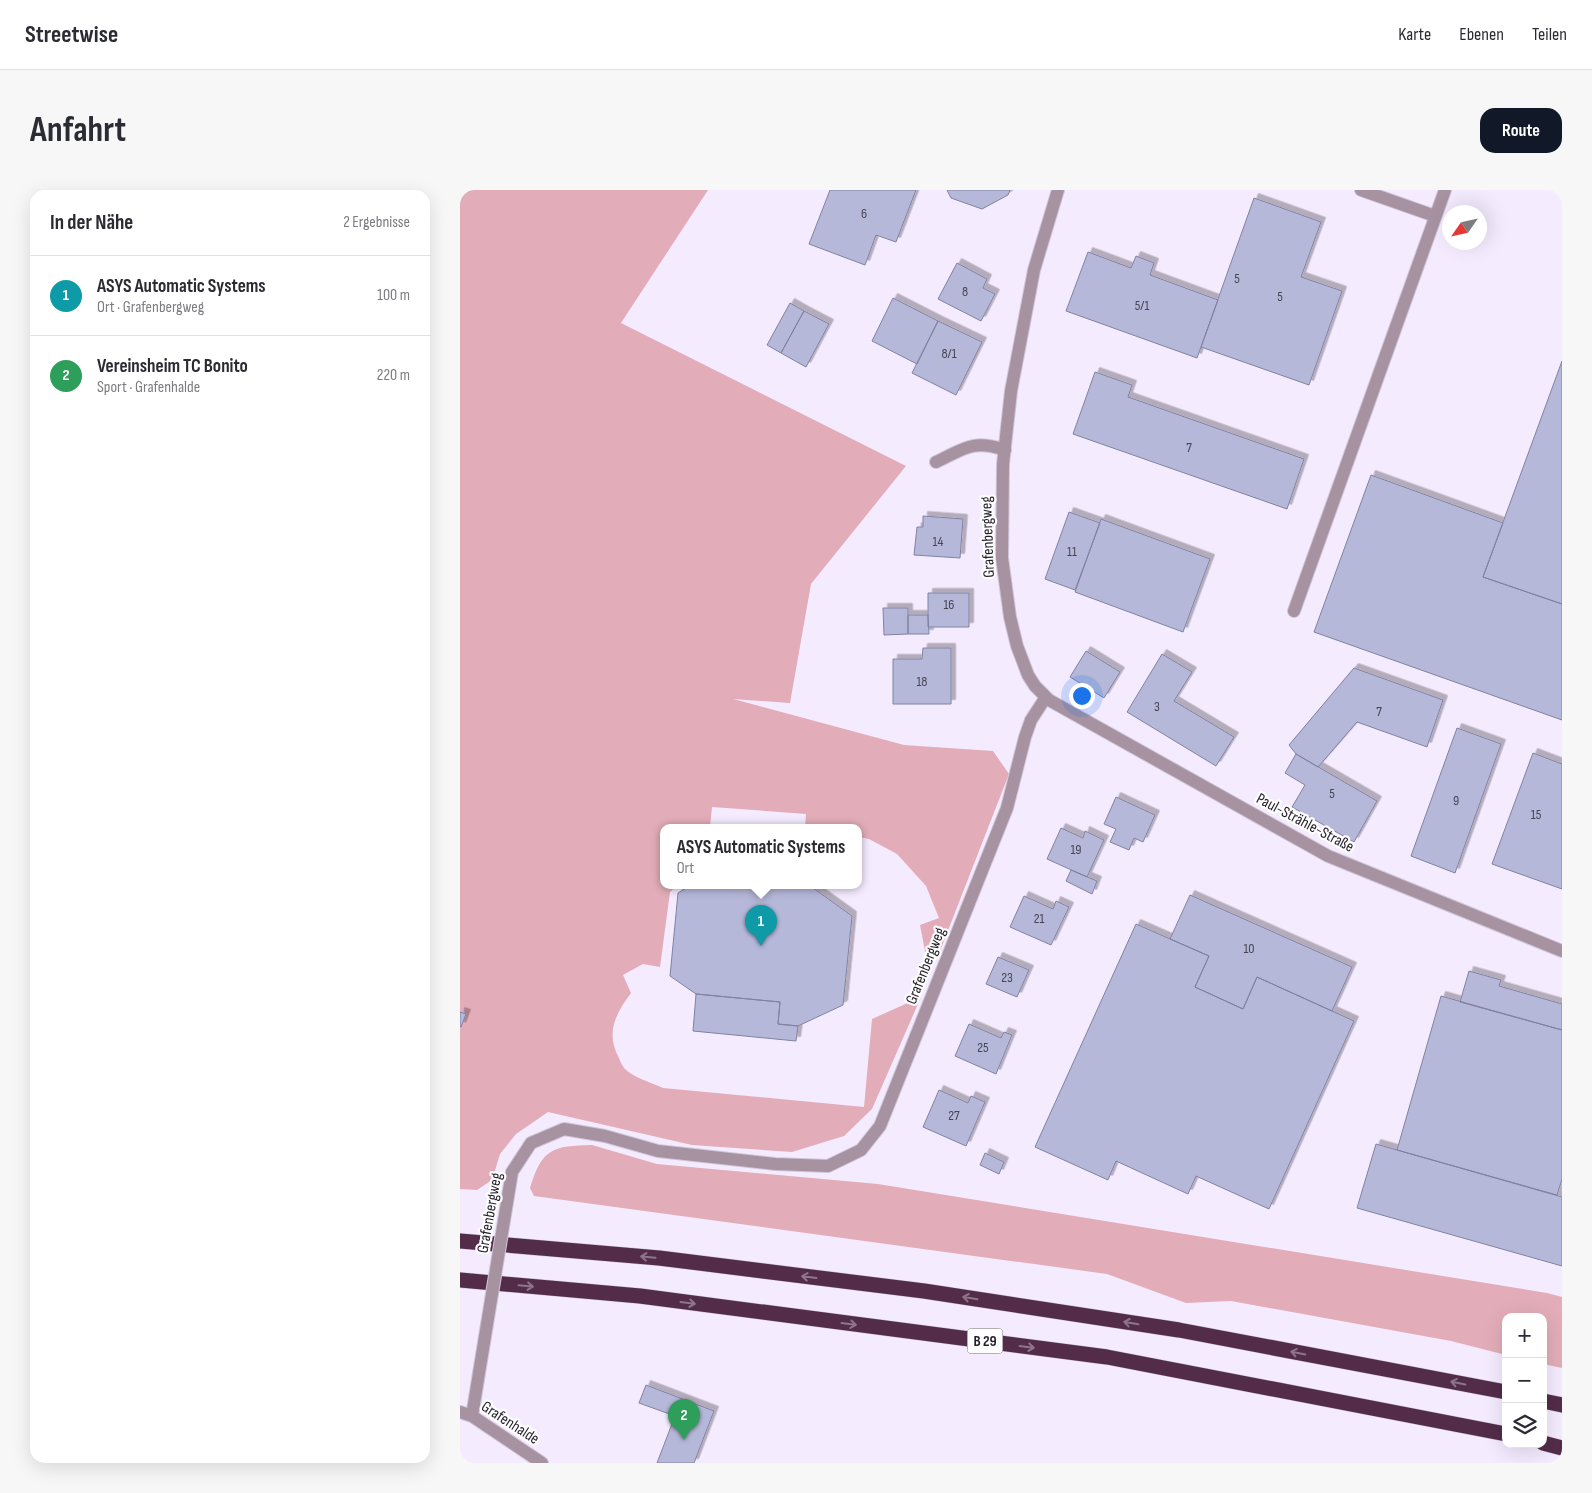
<!DOCTYPE html>
<html lang="de">
<head>
<meta charset="utf-8">
<style>
  :root { --surface:#fff; --page:#f7f7f7; --text:#2b2b33; --muted:#7c7c81; --line:#e1e1e2; --accent:#111827 }
  body { margin:0; font-family:"Sofia Sans Condensed",sans-serif; background:var(--page); color:var(--text) }
  .controls { position:absolute; right:15px; bottom:15px; display:grid; overflow:hidden; border-radius:10px; box-shadow:0 5px 20px #0002 }
  .controls button { width:45px; height:45px; display:grid; place-items:center; padding:0; border:0; border-bottom:1px solid var(--line); background:var(--surface); color:var(--text); font:25px sans-serif }
  .compass { position:absolute; left:982px; top:15px; width:45px; height:45px; border-radius:50%; background:var(--surface); box-shadow:0 5px 20px #0002; rotate:236deg }
  .you { position:absolute; left:621px; top:505px; width:18px; height:18px; margin:-12px; border:4px solid #fff; border-radius:50%; background:#1a73e8; box-shadow:0 0 0 8px #1a73e833 }
  .badge { display:grid; place-items:center; width:32px; height:32px; border-radius:50%; background:var(--accent); color:#fff; font-size:16px; font-weight:700 }
  .pin { position:absolute; translate:-50% -41px; filter:drop-shadow(0 1px 2px #0008) }
  .pin::after { content:''; position:absolute; top:26px; width:18px; height:15px; background:inherit; clip-path:polygon(0 0,100% 0,50% 100%) }
  .popup { position:absolute; left:200px; top:634px; width:202px; height:65px; box-sizing:border-box; display:grid; place-content:center; border-radius:10px; background:var(--surface); filter:drop-shadow(0 1px 4px #0005); font-size:16px; white-space:nowrap; color:var(--muted) }
  .popup b { font-size:19px; color:var(--text) }
  .popup::after { content:''; position:absolute; left:50%; top:100%; margin-left:-10px; border:10px solid transparent; border-top-color:var(--surface) }
  .list { margin:0; padding:0; list-style:none }
  h2 { display:flex; justify-content:space-between; align-items:center; height:65px; margin:0; padding:0 20px; font-size:21px }
  h2 small { font-size:16px; font-weight:400; color:var(--muted) }
  .list li { display:grid; grid-template-columns:32px 1fr auto; gap:15px; align-items:center; box-sizing:border-box; height:80px; padding:0 20px; border-top:1px solid var(--line) }
  .list b { display:block; font-size:19px; white-space:nowrap }
  .list p { margin:0; font-size:16px; white-space:nowrap; color:var(--muted) }
  .list em { font-size:16px; font-style:normal; color:var(--muted) }
  .icon { flex:none; width:28px; height:28px; fill:none; stroke:currentColor; stroke-width:2; stroke-linecap:round; stroke-linejoin:round }
  .map { position:relative; flex:none; width:1102px; height:1273px; overflow:hidden; border-radius:15px }
  header { display:flex; align-items:center; gap:30px; box-sizing:border-box; height:70px; padding:0 25px; background:var(--surface); border-bottom:1px solid var(--line) }
  header strong { font-size:24px }
  nav { display:flex; gap:28px; margin-inline-start:auto; font-size:18px }
  .intro { display:flex; align-items:center; justify-content:space-between; box-sizing:border-box; height:120px; padding:0 30px }
  h1 { margin:0; font-size:35px }
  .button { padding:12px 22px; border-radius:15px; background:var(--accent); color:#fff; font-size:18px; font-weight:700 }
  main { display:flex; gap:30px; padding:0 30px }
  aside { flex:1; background:var(--surface); border-radius:15px; box-shadow:0 5px 20px #0002 }
  .map>svg:first-child { display:block }
  .green { fill:#e2adb9 }
  .building { fill:#b6b8da; stroke:#8082a2; filter:url(#shadow) }
  .lines { fill:none; stroke-linecap:round; stroke-linejoin:round }
  .lane-casing { stroke:#cfc6d8; stroke-width:14 }
  .street-casing { stroke:#cfc6d8; stroke-width:14 }
  .highway-casing { stroke:#cfc6d8; stroke-width:16 }
  .lane { stroke:#a792a1; stroke-width:12 }
  .street { stroke:#a792a1; stroke-width:12 }
  .highway { stroke:#532c4a; stroke-width:15 }
  .street-bridge-casing { stroke:#cfc6d8; stroke-width:14; stroke-linecap:butt }
  .street-bridge { stroke:#a792a1; stroke-width:12 }
  .oneway { stroke:#8e7589 }
  .labels { text-anchor:middle; dominant-baseline:central; stroke-width:4.5; stroke-linejoin:round; paint-order:stroke }
  .number-label { font-size:14px; fill:#484455 }
  .shield { fill:#fdfdfd; stroke:#646069; stroke-width:1 }
  .shield-label { font-size:15px; font-weight:bold; fill:#231d29 }
  .street-label { font-size:16px; fill:#231d29; stroke:#fdfdfd }
</style>
</head>
<body>
<header>
<strong>Streetwise</strong>
<nav><a>Karte</a><a>Ebenen</a><a>Teilen</a></nav>
</header>
<div class="intro"><h1>Anfahrt</h1><a class="button">Route</a></div>
<main>
<aside>
<h2>In der Nähe<small>2 Ergebnisse</small></h2>
<ul class="list">
<li><span class="badge" style="background:#0f9aa8">1</span><div><b>ASYS Automatic Systems</b><p>Ort · Grafenbergweg</p></div><em>100 m</em></li>
<li><span class="badge" style="background:#2e9e5b">2</span><div><b>Vereinsheim TC Bonito</b><p>Sport · Grafenhalde</p></div><em>220 m</em></li>
</ul>
</aside>
<div class="map">
<svg width="1102" height="1273" viewBox="0 0 1102 1273">
  <defs>
    <filter id="shadow"><feDropShadow dx="4.5" dy="-4.5" stdDeviation="0" flood-color="#0004"/></filter>
  </defs>
  <rect width="100%" height="100%" fill="#f5ebff"/>
  <path class="green" d="M 0,0 L 248,0 L 161,133 L 446,276 L 351,394 L 330,513 L 273,509 L 444,555 L 533,561 L 549,584 L 480,761 L 466,766 L 460,735 L 479,728 L 466,696 L 437,664 L 409,649 L 399,647 L 398,637 L 345,637 L 346,624 L 252,617 L 250,637 L 204,637 L 204,695 L 218,695 L 210,702 L 200,777 L 183,774 L 163,785 L 171,803 C 156,823 145,843 159,868 C 160,871 162,875 164,878 C 172,887 192,893 203,898 L 404,917 L 412,829 L 461,807 L 412,919 L 384,946 L 332,962 L 232,955 L 88,922 L 56,944 L 40,964 L 32,990 L 17,1000 L 0,999 Z
    M 132,955 L 197,974 L 418,994 L 1087,1103 L 1102,1107 L 1102,1178 L 1083,1174 L 1083,1127 L 1046,1127 L 1046,1165 L 991,1151 L 771,1111 L 726,1113 L 647,1084 L 74,1006 L 70,998 C 82,958 93,956 132,955 Z"/>
  <path class="building" d="M 370,0 L 456,0 L 436,52 L 416,45 L 405,75 L 349,54 Z
    M 487,0 L 550,0 L 548,5 L 522,19 L 491,8 Z
    M 794,8 L 861,32 L 841,87 L 882,101 L 849,195 L 741,157 Z
    M 628,62 L 671,78 L 676,66 L 694,73 L 690,85 L 758,110 L 737,168 L 606,121 Z
    M 497,73 L 527,89 L 523,98 L 535,104 L 521,131 L 478,109 Z
    M 433,108 L 478,131 L 457,174 L 412,151 Z
    M 330,113 L 344,121 L 321,163 L 307,155 Z
    M 344,121 L 369,134 L 346,177 L 321,163 Z
    M 478,131 L 522,152 L 496,205 L 452,183 Z
    M 1102,171 L 1102,414 L 1023,387 Z
    M 635,182 L 672,195 L 668,207 L 844,269 L 827,319 L 613,244 Z
    M 911,285 L 1043,333 L 1023,387 L 1102,414 L 1102,530 L 854,442 Z
    M 609,322 L 640,333 L 615,400 L 585,389 Z
    M 463,326 L 503,329 L 500,368 L 454,365 L 457,337 L 463,337 Z
    M 641,329 L 750,369 L 723,442 L 615,402 Z
    M 468,403 L 509,403 L 509,437 L 468,437 Z
    M 423,418 L 448,418 L 448,444 L 424,445 Z
    M 448,425 L 468,425 L 469,444 L 448,444 Z
    M 463,458 L 491,458 L 491,514 L 433,514 L 433,469 L 462,469 Z
    M 626,461 L 660,482 L 644,508 L 610,487 Z
    M 702,464 L 732,482 L 714,511 L 774,547 L 756,576 L 667,522 Z
    M 894,478 L 983,510 L 967,557 L 897,532 L 858,577 L 836,564 L 829,555 Z
    M 997,538 L 1041,554 L 995,683 L 951,666 Z
    M 1073,563 L 1102,574 L 1102,699 L 1032,674 Z
    M 836,564 L 917,611 L 894,652 L 832,617 L 845,595 L 825,583 Z
    M 656,607 L 695,625 L 683,652 L 674,648 L 669,660 L 650,652 L 656,639 L 644,634 Z
    M 601,638 L 623,648 L 625,641 L 644,650 L 627,687 L 587,669 Z
    M 611,680 L 637,691 L 632,704 L 606,691 Z
    M 231,695 L 349,695 L 392,726 L 383,815 L 338,836 L 318,834 L 320,812 L 236,804 L 210,786 L 218,703 Z
    M 730,705 L 892,777 L 872,821 L 797,787 L 783,819 L 735,797 L 749,766 L 710,749 Z
    M 564,706 L 593,719 L 596,711 L 609,717 L 591,755 L 550,737 Z
    M 676,734 L 749,766 L 735,797 L 783,819 L 797,787 L 894,831 L 809,1019 L 736,986 L 728,1004 L 656,971 L 648,990 L 575,957 Z
    M 538,767 L 569,780 L 557,807 L 526,794 Z
    M 1009,781 L 1041,790 L 1039,796 L 1102,814 L 1102,840 L 1000,812 Z
    M 236,804 L 320,812 L 318,834 L 338,836 L 336,851 L 233,841 Z
    M 981,806 L 1102,840 L 1102,989 L 1097,1005 L 937,960 Z
    M 0,822 L 6,824 L 1,837 L 0,836 Z
    M 509,834 L 541,848 L 544,842 L 552,845 L 536,884 L 495,866 Z
    M 479,900 L 508,913 L 511,906 L 525,912 L 506,956 L 463,937 Z
    M 916,954 L 1102,1007 L 1102,1076 L 897,1018 Z
    M 525,963 L 544,972 L 539,984 L 520,975 Z
    M 186,1195 L 254,1221 L 234,1273 L 197,1273 L 215,1226 L 179,1213 Z"/>
  <g class="lines">
    <defs>
      <path id="lane" d="M 901,0 L 975,26
        M 476,272 C 504,259 512,249 545,260
        M 834,421 L 985,0"/>
      <path id="street" d="M 598,0 L 574,80 L 551,201 L 543,274 L 542,368 L 550,427 L 557,456 L 568,485 L 575,496 L 589,510 L 868,666 L 1102,761
        M 52,982 L 71,953 L 104,939 L 145,946 L 198,961 L 315,974 L 368,976 L 401,960 L 420,936 L 547,618 L 565,547 L 571,530 L 586,507
        M 0,1222 L 12,1226 L 82,1273
        M 12,1226 L 20,1177"/>
      <path id="highway" d="M 0,1051 L 199,1068 L 464,1101 L 719,1140 L 1046,1202
        M 0,1090 L 180,1106 L 647,1167 L 1046,1244
        M 1083,1211 L 1102,1215
        M 1083,1253 L 1102,1258"/>
    </defs>
    <use href="#lane" class="lane-casing"/>
    <use href="#street" class="street-casing"/>
    <use href="#highway" class="highway-casing"/>
    <use href="#lane" class="lane"/>
    <use href="#street" class="street"/>
    <use href="#highway" class="highway"/>
    <defs>
      <path id="street-bridge" d="M 20,1177 L 52,982"/>
    </defs>
    <use href="#street-bridge" class="street-bridge-casing"/>
    <use href="#street-bridge" class="street-bridge"/>
  </g>
  <defs><path id="oneway-shaft" d="M-6 0H5M1.5-3L5.5 0L1.5 3" fill="none" stroke-width="1.6" stroke-linecap="round" stroke-linejoin="round" transform="scale(1.25)"/></defs>
  <g class="oneway">
    <use href="#oneway-shaft" transform="translate(188 1067) rotate(-175)"/>
    <use href="#oneway-shaft" transform="translate(349 1087) rotate(-173)"/>
    <use href="#oneway-shaft" transform="translate(66 1096) rotate(5)"/>
    <use href="#oneway-shaft" transform="translate(510 1108) rotate(-171)"/>
    <use href="#oneway-shaft" transform="translate(228 1113) rotate(7)"/>
    <use href="#oneway-shaft" transform="translate(671 1133) rotate(-171)"/>
    <use href="#oneway-shaft" transform="translate(389 1134) rotate(7)"/>
    <use href="#oneway-shaft" transform="translate(567 1157) rotate(7)"/>
    <use href="#oneway-shaft" transform="translate(838 1163) rotate(-169)"/>
    <use href="#oneway-shaft" transform="translate(998 1193) rotate(-169)"/>
  </g>
  <g class="labels">
    <g class="number-label">
      <text x="404" y="23">6</text>
      <text x="777" y="88">5</text>
      <text x="505" y="101">8</text>
      <text x="820" y="106">5</text>
      <text x="682" y="115">5/1</text>
      <text x="489" y="163">8/1</text>
      <text x="729" y="257">7</text>
      <text x="478" y="351">14</text>
      <text x="612" y="361">11</text>
      <text x="489" y="414">16</text>
      <text x="462" y="491">18</text>
      <text x="697" y="516">3</text>
      <text x="919" y="521">7</text>
      <text x="872" y="603">5</text>
      <text x="996" y="610">9</text>
      <text x="1076" y="624">15</text>
      <text x="616" y="659">19</text>
      <text x="579" y="728">21</text>
      <text x="789" y="758">10</text>
      <text x="547" y="787">23</text>
      <text x="523" y="857">25</text>
      <text x="494" y="925">27</text>
    </g>
    <rect class="shield" x="507.5" y="1138.5" width="35" height="25" rx="4"/>
    <g class="shield-label">
      <text x="525" y="1151">B 29</text>
    </g>
    <g class="street-label">
      <text transform="translate(528 347) rotate(-92)">Grafenbergweg</text>
      <text transform="translate(845 633) rotate(28)">Paul-Strähle-Straße</text>
      <text transform="translate(466 776) rotate(-68)">Grafenbergweg</text>
      <text transform="translate(30 1023) rotate(-80)">Grafenbergweg</text>
      <text transform="translate(50 1233) rotate(33)">Grafenhalde</text>
    </g>
  </g>
</svg>
<div class="controls">
<button>+</button>
<button>−</button>
<button><svg class="icon" aria-label="layers" viewBox="0 0 24 24"><path d="M12 4l9 5-9 5-9-5zM3 14l9 5 9-5"/></svg></button>
</div>
<svg class="compass" viewBox="-18 -18 36 36"><path d="M0-13l5 13h-10z" fill="#e53935"/><path d="M0 13l5-13h-10z" fill="#7c7c81"/></svg>
<div class="you"></div>
<div class="pin badge" style="left:301px;top:756px;background:#0f9aa8">1</div>
<div class="popup"><b>ASYS Automatic Systems</b>Ort</div>
<div class="pin badge" style="left:224px;top:1250px;background:#2e9e5b">2</div>
</div>
</main>
</body>
</html>
